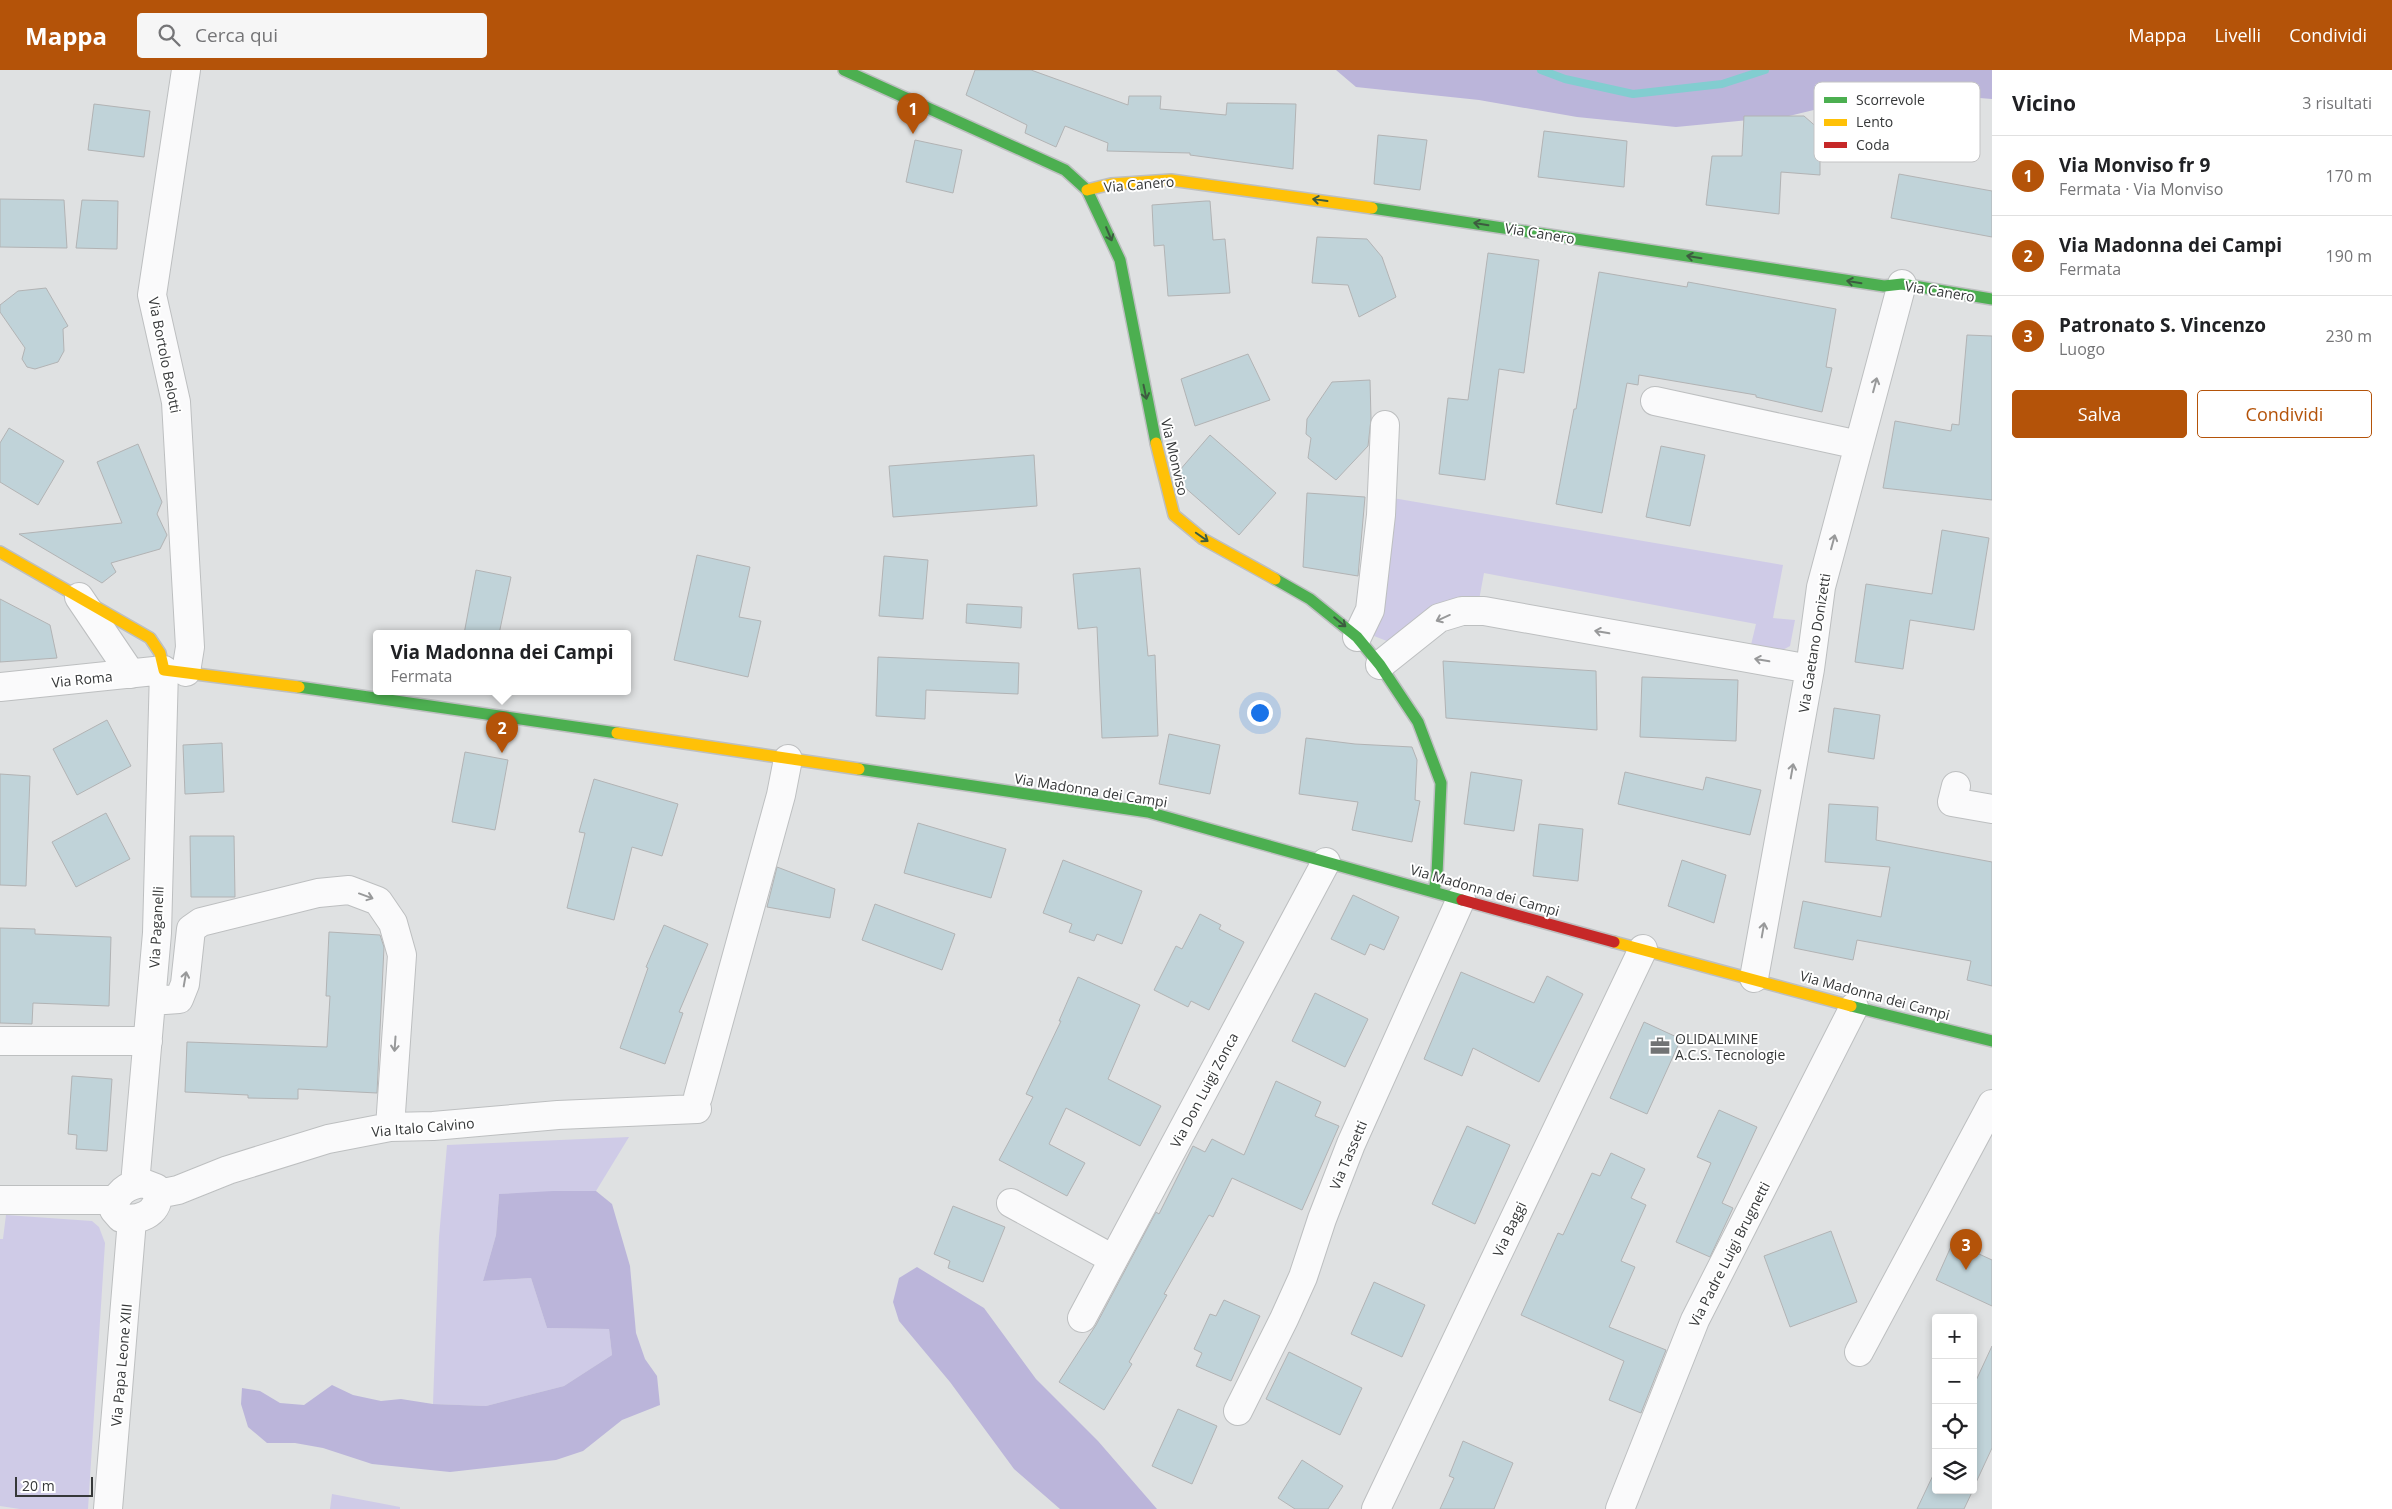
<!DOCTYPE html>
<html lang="it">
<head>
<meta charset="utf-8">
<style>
  :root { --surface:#fff; --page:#f6f6f6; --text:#202124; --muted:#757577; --line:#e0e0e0; --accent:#b45309 }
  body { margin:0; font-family:"Open Sans",sans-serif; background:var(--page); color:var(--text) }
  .controls { position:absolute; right:15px; bottom:15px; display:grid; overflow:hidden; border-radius:5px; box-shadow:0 2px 8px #0003 }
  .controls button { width:45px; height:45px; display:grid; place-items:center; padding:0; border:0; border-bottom:1px solid var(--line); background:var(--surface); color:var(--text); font:25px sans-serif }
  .scale { position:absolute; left:15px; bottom:12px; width:78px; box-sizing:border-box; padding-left:5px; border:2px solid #363839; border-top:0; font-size:14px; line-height:18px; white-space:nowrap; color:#363839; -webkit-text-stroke:4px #fff; paint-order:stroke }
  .you { position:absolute; left:1259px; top:642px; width:18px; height:18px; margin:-12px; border:4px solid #fff; border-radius:50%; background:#1a73e8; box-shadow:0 0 0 8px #1a73e833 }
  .badge { display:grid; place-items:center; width:32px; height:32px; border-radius:50%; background:var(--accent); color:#fff; font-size:16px; font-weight:700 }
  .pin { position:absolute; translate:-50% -41px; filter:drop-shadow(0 1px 2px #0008) }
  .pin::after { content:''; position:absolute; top:26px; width:18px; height:15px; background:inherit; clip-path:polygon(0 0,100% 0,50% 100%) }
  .popup { position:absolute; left:373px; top:560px; width:258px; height:65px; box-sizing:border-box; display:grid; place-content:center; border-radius:5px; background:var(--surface); filter:drop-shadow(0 1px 4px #0005); font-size:16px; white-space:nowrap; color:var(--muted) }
  .popup b { font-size:19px; color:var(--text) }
  .popup::after { content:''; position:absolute; left:50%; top:100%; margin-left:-10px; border:10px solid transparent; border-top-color:var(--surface) }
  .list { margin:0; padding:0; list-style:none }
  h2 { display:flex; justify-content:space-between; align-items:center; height:65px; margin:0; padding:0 20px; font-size:21px }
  h2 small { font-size:16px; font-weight:400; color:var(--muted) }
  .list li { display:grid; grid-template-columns:32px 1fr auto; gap:15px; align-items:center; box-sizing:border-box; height:80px; padding:0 20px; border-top:1px solid var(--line) }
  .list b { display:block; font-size:19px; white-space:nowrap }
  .list p { margin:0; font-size:16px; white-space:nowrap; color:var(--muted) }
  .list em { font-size:16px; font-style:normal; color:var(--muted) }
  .actions { display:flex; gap:10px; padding:15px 20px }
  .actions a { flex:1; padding:11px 0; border:1px solid var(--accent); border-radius:5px; text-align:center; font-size:18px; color:var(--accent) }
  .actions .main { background:var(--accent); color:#fff }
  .icon { flex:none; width:28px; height:28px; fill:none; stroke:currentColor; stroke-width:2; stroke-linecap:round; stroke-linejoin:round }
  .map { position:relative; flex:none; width:1992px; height:1439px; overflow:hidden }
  header { display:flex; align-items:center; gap:30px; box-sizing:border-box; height:70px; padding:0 25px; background:var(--accent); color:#fff }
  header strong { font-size:24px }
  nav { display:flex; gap:28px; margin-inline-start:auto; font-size:18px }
  .search { width:350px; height:45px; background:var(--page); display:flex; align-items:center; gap:12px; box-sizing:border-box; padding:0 18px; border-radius:5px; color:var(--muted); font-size:19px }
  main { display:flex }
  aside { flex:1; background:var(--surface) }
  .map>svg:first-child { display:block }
  .green { fill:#cfcbe7 }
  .forest { fill:#bbb5da }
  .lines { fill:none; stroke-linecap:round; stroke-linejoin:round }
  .stream { stroke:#82cdd0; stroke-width:8 }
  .building { fill:#c0d3d9; stroke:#b2b3b4 }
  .street-casing { stroke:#bdbfc0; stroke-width:30 }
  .fast-casing { stroke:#bdbfc0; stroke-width:14 }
  .slow-casing { stroke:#bdbfc0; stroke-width:14 }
  .jam-casing { stroke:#bdbfc0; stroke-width:14 }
  .street { stroke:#fafafb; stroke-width:28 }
  .fast { stroke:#4caf50; stroke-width:11 }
  .slow { stroke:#ffc107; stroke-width:11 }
  .jam { stroke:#c62828; stroke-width:11 }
  .oneway { stroke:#3d5c40 }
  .oneway2 { stroke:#98999a }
  .labels { text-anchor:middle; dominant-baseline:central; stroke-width:4; stroke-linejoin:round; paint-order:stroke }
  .street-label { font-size:14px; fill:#363839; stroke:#fff }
  .poi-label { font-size:14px; fill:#363839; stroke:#fff; text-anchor:start }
  .key { fill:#fff; stroke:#c3c3c4; stroke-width:1 }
  .key-label { font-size:14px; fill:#363839 }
</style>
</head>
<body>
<header>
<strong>Mappa</strong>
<div class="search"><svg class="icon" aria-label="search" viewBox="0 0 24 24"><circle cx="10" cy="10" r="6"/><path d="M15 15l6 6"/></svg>Cerca qui</div>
<nav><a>Mappa</a><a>Livelli</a><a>Condividi</a></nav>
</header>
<main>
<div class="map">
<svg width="1992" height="1439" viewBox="0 0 1992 1439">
  <rect width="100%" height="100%" fill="#dfe1e2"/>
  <path class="green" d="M 1387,427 L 1783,495 L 1773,548 L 1795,550 L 1790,576 L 1777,583 L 1750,579 L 1756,554 L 1484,503 L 1479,530 L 1455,528 L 1431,538 L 1392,573 L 1374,566 L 1373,552 Z
    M 629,1067 L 596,1121 L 499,1124 L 496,1165 L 483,1211 L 531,1208 L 547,1258 L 609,1259 L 612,1285 L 564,1316 L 486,1336 L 433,1334 L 439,1167 L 447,1075 Z
    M 6,1145 L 92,1151 L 99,1157 L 105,1173 L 88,1439 L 20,1439 L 0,1436 L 0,1169 L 3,1169 Z
    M 332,1424 L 400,1437 L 400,1439 L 330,1439 Z"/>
  <path class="forest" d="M 1336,0 L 1992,0 L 1992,29 L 1892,21 L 1789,46 L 1676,57 L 1577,47 L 1479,30 L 1356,17 Z
    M 553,1121 L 596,1121 L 612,1134 L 630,1196 L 636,1263 L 645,1289 L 657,1306 L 660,1335 L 622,1350 L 583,1381 L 556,1390 L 450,1402 L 372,1394 L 323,1378 L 295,1373 L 267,1373 L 248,1357 L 241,1334 L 242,1318 L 260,1321 L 280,1333 L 304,1335 L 332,1315 L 353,1325 L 381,1331 L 401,1329 L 433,1334 L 486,1336 L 564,1316 L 612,1285 L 609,1259 L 547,1258 L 531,1208 L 483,1211 L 496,1165 L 499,1124 Z
    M 917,1197 L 984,1238 L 1036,1309 L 1098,1371 L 1157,1439 L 1060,1439 L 1014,1399 L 950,1312 L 899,1251 L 893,1232 L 899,1208 Z"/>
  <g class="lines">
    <path class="stream" d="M 1541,0 L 1565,9 L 1633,24 L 1722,14 L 1765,0"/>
  </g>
  <path class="building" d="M 975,0 L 1031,0 L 1128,35 L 1129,26 L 1161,26 L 1160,39 L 1226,45 L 1227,33 L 1296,34 L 1293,99 L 1190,85 L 1190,83 L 1107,81 L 1108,73 L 1065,56 L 1056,77 L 1025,63 L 1027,55 L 966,25 Z
    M 94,34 L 150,41 L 144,87 L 88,80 Z
    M 1744,46 L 1804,46 L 1820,60 L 1820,105 L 1781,102 L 1779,144 L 1706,135 L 1712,86 L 1742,86 Z
    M 1544,61 L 1627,71 L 1624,117 L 1538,107 Z
    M 1378,65 L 1427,70 L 1420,120 L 1374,114 Z
    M 915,70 L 962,80 L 953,123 L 906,112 Z
    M 1899,104 L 1992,121 L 1992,167 L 1891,148 Z
    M 0,129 L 64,130 L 67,178 L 0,177 Z
    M 82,130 L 118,131 L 117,179 L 76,178 Z
    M 1206,131 L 1210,131 L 1213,170 L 1225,169 L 1230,223 L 1168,226 L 1164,175 L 1154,176 L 1152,135 Z
    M 1317,167 L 1367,169 L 1382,187 L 1396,227 L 1359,247 L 1348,215 L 1312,213 Z
    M 1488,183 L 1539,190 L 1524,303 L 1499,299 L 1485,410 L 1439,404 L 1448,328 L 1468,330 Z
    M 1599,202 L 1687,217 L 1688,212 L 1836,239 L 1826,297 L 1832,298 L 1822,342 L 1756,327 L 1756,325 L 1639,305 L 1638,315 L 1627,313 L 1602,443 L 1556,434 L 1574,339 L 1576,339 Z
    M 46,218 L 68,256 L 63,259 L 64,281 L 58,292 L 35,299 L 27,297 L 22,289 L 25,278 L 0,242 L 0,235 L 18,221 Z
    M 1967,265 L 1992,266 L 1992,430 L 1883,418 L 1895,351 L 1951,361 L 1952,354 L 1959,355 Z
    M 1248,284 L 1270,330 L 1195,356 L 1181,309 Z
    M 1370,310 L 1371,349 L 1368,376 L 1336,410 L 1308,388 L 1311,368 L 1306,364 L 1307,349 L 1332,312 Z
    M 9,358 L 64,391 L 38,435 L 0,412 L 0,373 Z
    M 1210,365 L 1276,423 L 1239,465 L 1182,415 L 1179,401 Z
    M 138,374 L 162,432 L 157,444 L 167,465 L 160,479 L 111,493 L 116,502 L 102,513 L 19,464 L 122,453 L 97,392 Z
    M 1661,376 L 1705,385 L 1690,456 L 1646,447 Z
    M 1034,385 L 1037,436 L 893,447 L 889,396 Z
    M 1307,423 L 1365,427 L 1358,506 L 1303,497 Z
    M 1942,460 L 1989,468 L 1974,560 L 1910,550 L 1903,599 L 1855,592 L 1866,514 L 1932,524 Z
    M 697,485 L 750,497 L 739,547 L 761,551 L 748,607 L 674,590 Z
    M 884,486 L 928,490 L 923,549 L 879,546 Z
    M 1140,498 L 1148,586 L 1155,585 L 1158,666 L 1102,668 L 1097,557 L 1078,559 L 1073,504 Z
    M 476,500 L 511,507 L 499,564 L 464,564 Z
    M 0,529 L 50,555 L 57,588 L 0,592 Z
    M 967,534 L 1022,537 L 1021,558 L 966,553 Z
    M 878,587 L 1019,593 L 1018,624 L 926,620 L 925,649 L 876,646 Z
    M 1443,591 L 1596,601 L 1597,660 L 1446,648 Z
    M 1642,607 L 1738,610 L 1736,671 L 1640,667 Z
    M 1834,638 L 1880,645 L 1874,689 L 1828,682 Z
    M 107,650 L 131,696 L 77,725 L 53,679 Z
    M 1169,664 L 1220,675 L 1210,724 L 1159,714 Z
    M 1306,668 L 1355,674 L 1412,677 L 1417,690 L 1415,730 L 1420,731 L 1412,772 L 1352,760 L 1358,732 L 1299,724 Z
    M 222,673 L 224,722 L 185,724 L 183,675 Z
    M 465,682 L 508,690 L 495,760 L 452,752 Z
    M 1471,702 L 1522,710 L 1514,761 L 1464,754 Z
    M 1625,702 L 1703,720 L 1706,707 L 1761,720 L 1750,765 L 1618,734 Z
    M 0,704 L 30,706 L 26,816 L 0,815 Z
    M 594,709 L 678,734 L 662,786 L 632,777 L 614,850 L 567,838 L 585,763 L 579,762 Z
    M 1829,734 L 1878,737 L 1876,770 L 1992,792 L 1992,916 L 1967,910 L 1971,891 L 1857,870 L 1853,890 L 1794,878 L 1803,831 L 1881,847 L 1890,797 L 1825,792 Z
    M 106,743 L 130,789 L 76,817 L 52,772 Z
    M 918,753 L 1006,779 L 991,828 L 904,803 Z
    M 1539,754 L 1583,759 L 1578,811 L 1533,806 Z
    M 190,766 L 234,766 L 235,827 L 191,827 Z
    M 1063,790 L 1142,821 L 1122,874 L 1097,864 L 1094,871 L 1069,862 L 1072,854 L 1043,843 Z
    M 1682,790 L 1726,805 L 1714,853 L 1668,836 Z
    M 777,797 L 835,819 L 830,848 L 767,837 Z
    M 1353,825 L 1399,847 L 1384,880 L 1370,874 L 1365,885 L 1331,869 Z
    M 875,834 L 955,864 L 942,900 L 862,870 Z
    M 1200,844 L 1221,855 L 1219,859 L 1244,872 L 1209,940 L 1191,931 L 1188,937 L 1154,920 L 1176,876 L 1182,879 Z
    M 664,855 L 708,874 L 679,942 L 683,943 L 665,994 L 620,978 L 648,898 L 646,897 Z
    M 0,858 L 35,859 L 35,864 L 111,867 L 109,936 L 33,933 L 32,954 L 0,953 Z
    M 329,862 L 380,865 L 384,877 L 377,1023 L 298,1019 L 298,1029 L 248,1028 L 248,1025 L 185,1022 L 187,972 L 327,977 L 330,926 L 326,926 Z
    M 1461,902 L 1534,933 L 1547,906 L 1583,924 L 1539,1012 L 1473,978 L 1462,1006 L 1424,989 Z
    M 1078,907 L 1140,935 L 1108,1009 L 1161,1036 L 1140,1076 L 1066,1038 L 1049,1074 L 1085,1093 L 1067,1126 L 999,1090 L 1033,1027 L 1026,1024 L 1061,951 L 1059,951 Z
    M 1315,923 L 1368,949 L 1345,997 L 1292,971 Z
    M 1644,952 L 1681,969 L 1647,1044 L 1610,1028 Z
    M 72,1006 L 112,1009 L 107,1081 L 76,1079 L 77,1065 L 68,1064 Z
    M 1276,1011 L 1321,1032 L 1315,1046 L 1339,1056 L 1302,1140 L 1232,1108 L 1213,1147 L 1209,1145 L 1164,1224 L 1167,1225 L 1129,1292 L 1132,1294 L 1104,1340 L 1059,1312 L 1096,1255 L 1156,1142 L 1159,1144 L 1193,1076 L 1205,1082 L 1212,1069 L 1244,1085 Z
    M 1719,1040 L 1757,1057 L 1722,1133 L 1733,1138 L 1710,1187 L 1676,1172 L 1711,1093 L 1697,1087 Z
    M 1467,1056 L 1510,1075 L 1475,1154 L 1432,1134 Z
    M 1611,1083 L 1645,1099 L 1631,1128 L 1646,1135 L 1621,1191 L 1635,1197 L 1609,1257 L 1666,1280 L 1641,1343 L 1609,1330 L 1624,1291 L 1521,1245 L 1558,1163 L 1563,1165 L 1592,1103 L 1600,1106 Z
    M 953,1136 L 1005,1157 L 983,1212 L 948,1198 L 950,1191 L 934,1184 Z
    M 1831,1161 L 1857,1232 L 1790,1257 L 1764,1186 Z
    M 1953,1172 L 1992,1190 L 1992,1236 L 1936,1210 Z
    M 1374,1212 L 1425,1235 L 1402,1287 L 1351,1264 Z
    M 1224,1230 L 1260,1246 L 1231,1311 L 1196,1296 L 1202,1283 L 1194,1279 L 1210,1244 L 1216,1246 Z
    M 1992,1276 L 1992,1378 L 1973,1419 L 1973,1317 Z
    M 1289,1282 L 1362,1318 L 1340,1365 L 1266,1329 Z
    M 1178,1339 L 1217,1356 L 1192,1414 L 1152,1396 Z
    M 1463,1371 L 1513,1393 L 1494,1439 L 1440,1439 L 1454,1408 L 1449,1406 Z
    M 1302,1390 L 1343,1416 L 1328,1439 L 1295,1439 L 1278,1428 Z
    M 1936,1399 L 1936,1420 L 1973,1420 L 1964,1439 L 1917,1439 Z"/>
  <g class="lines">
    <defs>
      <path id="street" d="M 186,0 L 152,225 L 176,332 L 190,577 L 186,602
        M 1655,331 L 1859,375
        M 79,527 L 131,604
        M 1357,567 L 1370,540 L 1381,445 L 1385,355
        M 1380,595 L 1439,548 L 1462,541 L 1484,541 L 1810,599
        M 0,617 L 164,600 L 157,863 L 135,1114
        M 1956,716 L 1952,732 L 1992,739
        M 1754,908 L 1810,599 L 1821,517 L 1902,214
        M 151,931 L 179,929 L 185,914 L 191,859 L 201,852 L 318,823 L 349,820 L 378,831 L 393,853 L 402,885 L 390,1057
        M 0,971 L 148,971
        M 698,1027 L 781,725 L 788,689
        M 143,1113 L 156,1118 L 158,1124 C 158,1145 138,1151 121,1148 L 114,1140 C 115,1123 127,1115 143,1113 Z
        M 158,1124 L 178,1120 L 228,1100 L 328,1069 L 390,1057 L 433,1056 L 558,1045 L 697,1039
        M 0,1130 L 115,1130
        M 1011,1133 L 1113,1189
        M 1082,1248 L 1326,792
        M 1859,1282 L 1992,1034
        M 1238,1341 L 1284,1249 L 1303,1207 L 1322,1149 L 1351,1074 L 1461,829
        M 108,1439 L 132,1150
        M 1376,1439 L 1643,879
        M 1620,1439 L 1695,1250 L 1854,937"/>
      <path id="fast" d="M 844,0 L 1065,100 L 1087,120 L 1120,190 L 1156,373
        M 1372,138 L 1884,216 L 1902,214 L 1992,229
        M 1275,509 L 1310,529 L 1357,567 L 1380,595 L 1418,652 L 1441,713 L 1437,804 L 1434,821
        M 299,617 L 617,663
        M 859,699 L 1148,742 L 1462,830
        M 1851,936 L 1992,971"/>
      <path id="slow" d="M 1087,120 L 1111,114 L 1171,110 L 1372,138
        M 1156,373 L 1174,445 L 1203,469 L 1275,509
        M 0,482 L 150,568 L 160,583 L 164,600 L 299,617
        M 617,663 L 859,699
        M 1614,872 L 1851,936"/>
      <path id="jam" d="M 1462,830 L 1614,872"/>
    </defs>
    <use href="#street" class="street-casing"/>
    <use href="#fast" class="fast-casing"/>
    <use href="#slow" class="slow-casing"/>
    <use href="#jam" class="jam-casing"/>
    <use href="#street" class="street"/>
    <use href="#fast" class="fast"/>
    <use href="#slow" class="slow"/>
    <use href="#jam" class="jam"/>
  </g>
  <defs><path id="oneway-shaft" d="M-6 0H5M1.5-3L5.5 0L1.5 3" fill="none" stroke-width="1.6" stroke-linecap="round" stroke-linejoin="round" transform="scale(1.25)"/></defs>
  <g class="oneway">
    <use href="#oneway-shaft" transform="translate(1320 130) rotate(-172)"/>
    <use href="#oneway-shaft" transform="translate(1481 154) rotate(-171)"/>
    <use href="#oneway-shaft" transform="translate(1109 164) rotate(67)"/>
    <use href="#oneway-shaft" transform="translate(1694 187) rotate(-171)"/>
    <use href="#oneway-shaft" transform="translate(1854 212) rotate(-171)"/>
    <use href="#oneway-shaft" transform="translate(1145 322) rotate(78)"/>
    <use href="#oneway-shaft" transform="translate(1202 467) rotate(35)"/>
    <use href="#oneway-shaft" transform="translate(1340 552) rotate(39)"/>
  </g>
  <g class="oneway2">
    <use href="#oneway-shaft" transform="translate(1875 315) rotate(-75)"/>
    <use href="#oneway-shaft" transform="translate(1833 472) rotate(-75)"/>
    <use href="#oneway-shaft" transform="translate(1443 548) rotate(156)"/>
    <use href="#oneway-shaft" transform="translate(1602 562) rotate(-170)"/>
    <use href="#oneway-shaft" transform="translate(1762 590) rotate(-170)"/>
    <use href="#oneway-shaft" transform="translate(1792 701) rotate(-80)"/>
    <use href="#oneway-shaft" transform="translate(366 826) rotate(20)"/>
    <use href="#oneway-shaft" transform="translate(1763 860) rotate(-80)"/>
    <use href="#oneway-shaft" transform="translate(185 909) rotate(-80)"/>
    <use href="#oneway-shaft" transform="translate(395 974) rotate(94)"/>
  </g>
  <defs>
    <symbol id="office-bare" viewBox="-9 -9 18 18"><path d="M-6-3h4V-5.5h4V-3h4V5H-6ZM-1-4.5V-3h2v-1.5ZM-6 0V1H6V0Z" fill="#717374" stroke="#fff" stroke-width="2.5" paint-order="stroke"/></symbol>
  </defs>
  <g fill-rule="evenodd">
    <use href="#office-bare" x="1646" y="962" width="28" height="28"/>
  </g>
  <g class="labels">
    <g class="street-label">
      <text transform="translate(1139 114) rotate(-5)">Via Canero</text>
      <text transform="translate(1540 163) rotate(9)">Via Canero</text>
      <text transform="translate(1940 221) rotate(9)">Via Canero</text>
      <text transform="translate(165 285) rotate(79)">Via Bortolo Belotti</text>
      <text transform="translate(1175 387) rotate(77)">Via Monviso</text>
      <text transform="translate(1814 573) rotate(-81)">Via Gaetano Donizetti</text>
      <text transform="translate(82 609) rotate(-6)">Via Roma</text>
      <text transform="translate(1091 720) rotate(9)">Via Madonna dei Campi</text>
      <text transform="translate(1485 820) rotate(16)">Via Madonna dei Campi</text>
      <text transform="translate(156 857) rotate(-87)">Via Paganelli</text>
      <text transform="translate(1875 925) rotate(15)">Via Madonna dei Campi</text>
      <text transform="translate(1204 1020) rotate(-62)">Via Don Luigi Zonca</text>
      <text transform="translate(423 1057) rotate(-5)">Via Italo Calvino</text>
      <text transform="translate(1348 1085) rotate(-67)">Via Tassetti</text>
      <text transform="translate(1509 1159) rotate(-65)">Via Baggi</text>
      <text transform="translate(1729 1184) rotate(-63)">Via Padre Luigi Brugnetti</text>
      <text transform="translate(121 1295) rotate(-85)">Via Papa Leone XIII</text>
    </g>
    <g class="poi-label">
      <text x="1675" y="968">OLIDALMINE<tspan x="1675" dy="16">A.C.S. Tecnologie</tspan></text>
    </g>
  </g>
  <rect x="1814" y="12" width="166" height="80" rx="8" class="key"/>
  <rect x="1824" y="27" width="23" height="6" fill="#4caf50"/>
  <rect x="1824" y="49" width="23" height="7" fill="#ffc107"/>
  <rect x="1824" y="72" width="23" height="6" fill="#c62828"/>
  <g class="key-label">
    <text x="1856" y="35">Scorrevole</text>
    <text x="1856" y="57">Lento</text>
    <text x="1856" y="80">Coda</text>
  </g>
</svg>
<div class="controls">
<button>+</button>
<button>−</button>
<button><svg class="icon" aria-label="locate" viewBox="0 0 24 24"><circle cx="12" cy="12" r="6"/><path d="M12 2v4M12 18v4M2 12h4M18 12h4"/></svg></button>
<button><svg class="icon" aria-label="layers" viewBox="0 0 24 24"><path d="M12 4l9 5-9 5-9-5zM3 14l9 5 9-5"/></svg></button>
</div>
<div class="scale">20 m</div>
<div class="you"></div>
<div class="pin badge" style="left:913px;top:64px">1</div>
<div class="pin badge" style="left:502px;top:683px">2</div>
<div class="popup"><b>Via Madonna dei Campi</b>Fermata</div>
<div class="pin badge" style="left:1966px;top:1200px">3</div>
</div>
<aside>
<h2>Vicino<small>3 risultati</small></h2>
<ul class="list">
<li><span class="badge">1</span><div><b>Via Monviso fr 9</b><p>Fermata · Via Monviso</p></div><em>170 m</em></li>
<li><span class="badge">2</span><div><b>Via Madonna dei Campi</b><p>Fermata</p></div><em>190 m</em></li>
<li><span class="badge">3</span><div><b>Patronato S. Vincenzo</b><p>Luogo</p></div><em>230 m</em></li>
</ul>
<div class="actions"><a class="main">Salva</a><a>Condividi</a></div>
</aside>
</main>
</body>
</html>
